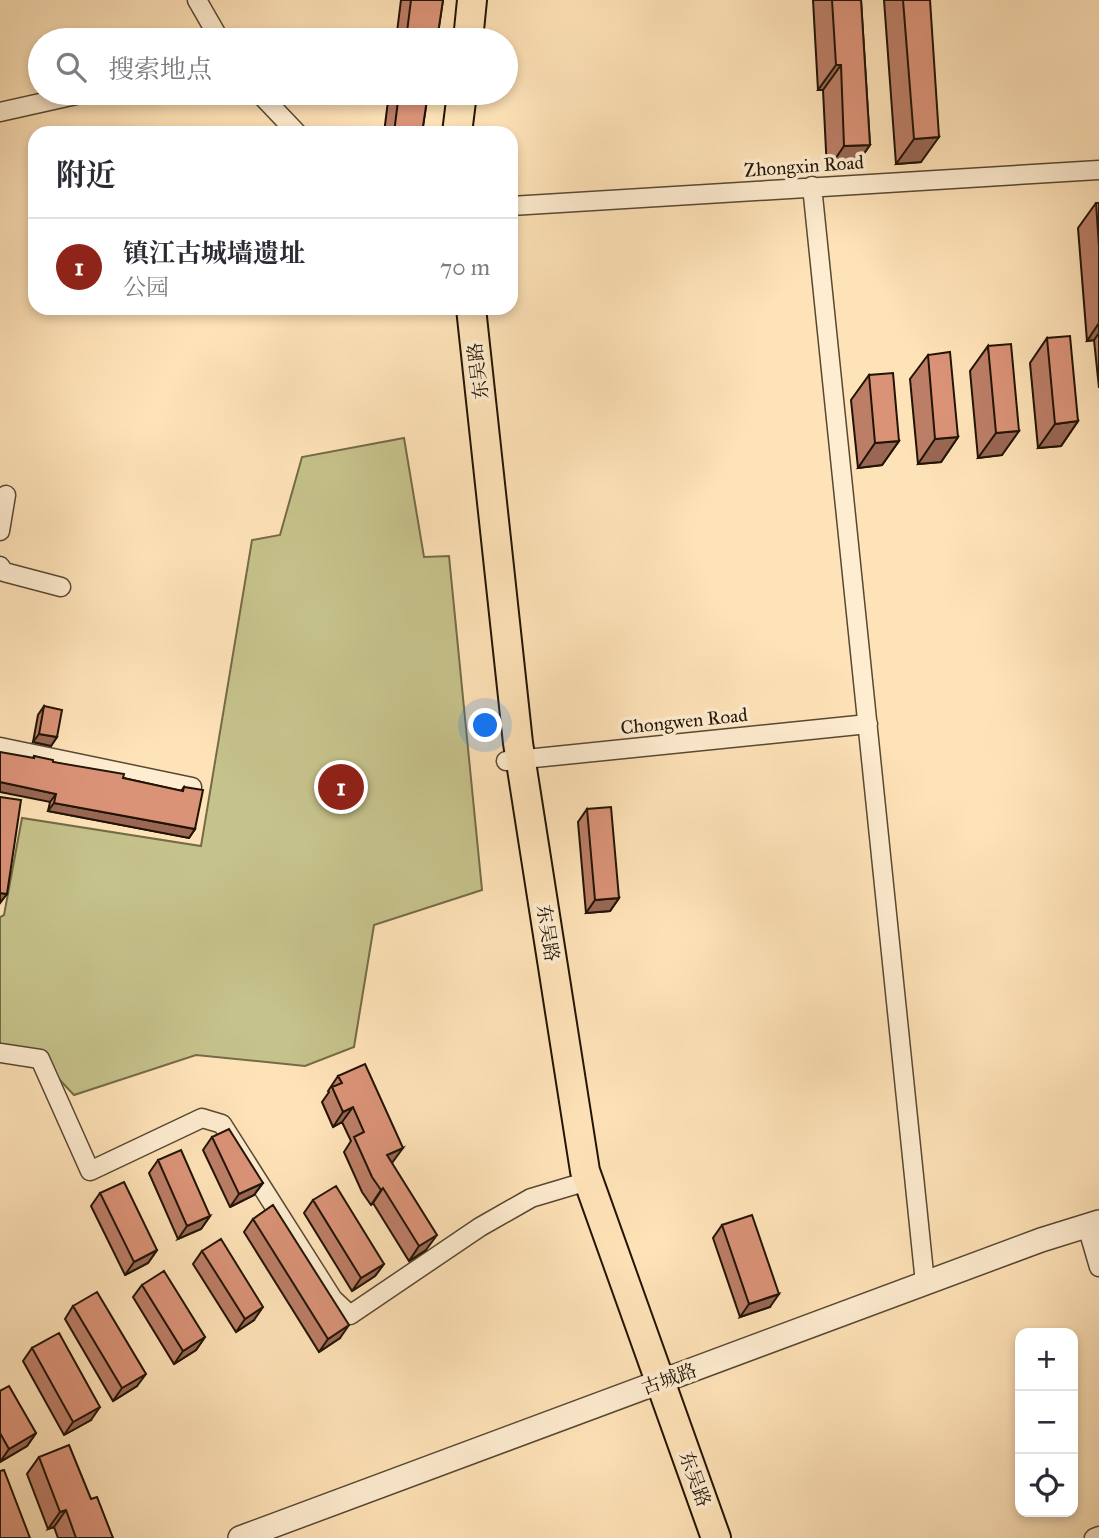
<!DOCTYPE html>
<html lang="zh">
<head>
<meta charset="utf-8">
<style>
  :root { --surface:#fff; --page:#f2f2f3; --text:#2b2b33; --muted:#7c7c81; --line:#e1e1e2; --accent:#8f2418 }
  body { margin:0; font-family:"IM FELL Great Primer","Noto Serif SC",serif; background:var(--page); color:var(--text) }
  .controls { position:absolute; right:21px; bottom:21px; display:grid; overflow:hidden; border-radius:14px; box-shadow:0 4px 10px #0003 }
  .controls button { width:63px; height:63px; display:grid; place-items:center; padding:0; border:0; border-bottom:2px solid var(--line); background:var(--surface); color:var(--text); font:35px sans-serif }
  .you { position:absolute; left:486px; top:726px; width:24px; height:24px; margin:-18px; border:5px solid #fff; border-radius:50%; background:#1a73e8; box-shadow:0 0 0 10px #1a73e833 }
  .badge { display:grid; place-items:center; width:46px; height:46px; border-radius:50%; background:var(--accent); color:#fff; font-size:23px; font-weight:700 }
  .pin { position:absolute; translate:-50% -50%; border:4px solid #fff; box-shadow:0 2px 7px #0006 }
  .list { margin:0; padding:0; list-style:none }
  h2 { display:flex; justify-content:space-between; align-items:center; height:91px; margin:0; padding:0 28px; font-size:30px }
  h2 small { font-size:23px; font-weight:400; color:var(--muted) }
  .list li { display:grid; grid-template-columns:46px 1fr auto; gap:21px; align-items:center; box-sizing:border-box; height:98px; padding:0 28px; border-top:2px solid var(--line) }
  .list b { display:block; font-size:26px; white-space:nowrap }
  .list p { margin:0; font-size:23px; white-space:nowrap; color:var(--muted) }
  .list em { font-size:23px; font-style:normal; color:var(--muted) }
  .icon { flex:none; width:38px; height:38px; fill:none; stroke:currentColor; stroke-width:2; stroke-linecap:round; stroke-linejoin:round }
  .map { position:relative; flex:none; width:1099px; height:1538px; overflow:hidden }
  .search { position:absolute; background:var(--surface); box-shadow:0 4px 10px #0003; left:28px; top:28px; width:490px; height:77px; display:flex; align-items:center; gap:18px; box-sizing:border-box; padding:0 24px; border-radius:38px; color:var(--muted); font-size:26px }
  .panel { position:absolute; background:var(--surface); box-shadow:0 4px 10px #0003; left:28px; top:126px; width:490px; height:189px; border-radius:21px }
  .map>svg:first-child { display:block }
  .green { fill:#c6c28b; stroke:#746b48; stroke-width:2 }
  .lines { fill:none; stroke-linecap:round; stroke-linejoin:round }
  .minor-casing { stroke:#584832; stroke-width:21 }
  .tertiary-casing { stroke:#584832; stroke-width:26 }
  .primary-casing { stroke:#211405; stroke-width:32 }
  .minor { stroke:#ffedd1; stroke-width:18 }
  .tertiary { stroke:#ffedd1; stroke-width:23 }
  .primary { stroke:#ffe3b8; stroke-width:28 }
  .wall { fill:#bc7e67; stroke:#211405; stroke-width:2 }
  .shaded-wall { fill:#996754; stroke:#211405; stroke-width:2 }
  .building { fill:#db9378; stroke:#211405; stroke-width:2 }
  .labels { text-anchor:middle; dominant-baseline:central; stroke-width:7; stroke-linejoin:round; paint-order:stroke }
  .street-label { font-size:19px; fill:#211405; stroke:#ffedd1 }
</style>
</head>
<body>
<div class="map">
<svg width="1099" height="1538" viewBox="0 0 1099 1538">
  <rect width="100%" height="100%" fill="#ffe3b8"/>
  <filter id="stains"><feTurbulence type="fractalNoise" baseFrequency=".00286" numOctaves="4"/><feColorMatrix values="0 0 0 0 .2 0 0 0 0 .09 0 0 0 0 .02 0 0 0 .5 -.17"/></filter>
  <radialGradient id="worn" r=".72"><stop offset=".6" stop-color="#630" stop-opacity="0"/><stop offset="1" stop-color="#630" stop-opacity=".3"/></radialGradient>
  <path class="green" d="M 404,438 L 424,557 L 449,556 L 482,890 L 374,925 L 354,1047 L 305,1066 L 196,1055 L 74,1095 L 40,1059 L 0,1053 L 0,917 L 4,915 L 22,818 L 201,846 L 252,540 L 280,535 L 302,457 Z"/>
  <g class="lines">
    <defs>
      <path id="minor" d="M 197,0 L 220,40
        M 259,93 L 297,133
        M 0,112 L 85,93
        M 812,186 L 925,1283
        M 511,206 L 1099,170
        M 0,531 L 6,495
        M 0,566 L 4,572 L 61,587
        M 0,747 L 192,787
        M 506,761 L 868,724
        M 0,1053 L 40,1059 L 90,1171 L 202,1118 L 222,1124 L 333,1299 L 350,1315 L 480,1227 L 531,1198 L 588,1181
        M 1087,1226 L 1099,1267
        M 1094,1538 L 1099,1536"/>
      <path id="tertiary" d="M 240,1538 L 1041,1240 L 1099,1222"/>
      <path id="primary" d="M 468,40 L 472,0
        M 457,133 L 462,93
        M 471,308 L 518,743 L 585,1171 L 716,1538"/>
    </defs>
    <use href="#minor" class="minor-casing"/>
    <use href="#tertiary" class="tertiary-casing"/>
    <use href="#primary" class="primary-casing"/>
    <use href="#minor" class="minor"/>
    <use href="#tertiary" class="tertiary"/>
    <use href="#primary" class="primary"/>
  </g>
  <path class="wall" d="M 401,0 L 443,0 L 437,40 L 396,40 Z
    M 813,0 L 861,0 L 870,145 L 853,169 L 827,171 L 823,90 L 818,90 Z
    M 884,0 L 930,0 L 921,162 L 896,164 Z
    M 389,93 L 428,93 L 422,133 L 384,133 Z
    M 1096,203 L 1099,203 L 1099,388 L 1094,340 L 1087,341 L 1078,228 Z
    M 1047,338 L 1078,421 L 1061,446 L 1038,448 L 1030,363 Z
    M 988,346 L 1002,455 L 978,458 L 970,371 Z
    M 928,355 L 958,437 L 941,462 L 918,464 L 910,379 Z
    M 869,375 L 899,441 L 882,465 L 858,468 L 851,400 Z
    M 44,706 L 57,737 L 51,746 L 33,742 L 38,715 Z
    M 34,756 L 53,762 L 181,791 L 184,787 L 195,829 L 189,838 L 48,811 L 50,802 L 33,758 Z
    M 587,809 L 619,898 L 610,911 L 586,913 L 578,822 Z
    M 338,1076 L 392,1163 L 426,1250 L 409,1261 L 373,1203 L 371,1205 L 362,1192 L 344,1152 L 351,1141 L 342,1122 L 333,1127 L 322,1102 L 329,1092 L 328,1091 Z
    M 212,1137 L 263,1183 L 254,1195 L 230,1207 L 203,1150 Z
    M 158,1160 L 210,1216 L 201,1229 L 178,1239 L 149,1173 Z
    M 100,1193 L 157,1250 L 148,1263 L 125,1275 L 91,1206 Z
    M 313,1200 L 384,1264 L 375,1276 L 352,1291 L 304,1213 Z
    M 253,1219 L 340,1338 L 319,1352 L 244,1232 Z
    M 722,1225 L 770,1307 L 740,1317 L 713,1238 Z
    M 202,1251 L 254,1320 L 236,1332 L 193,1264 Z
    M 142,1285 L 205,1337 L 196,1350 L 174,1364 L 133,1297 Z
    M 73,1306 L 137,1386 L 113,1401 L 65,1319 Z
    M 32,1348 L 91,1420 L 64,1435 L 23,1361 Z
    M 0,1391 L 36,1433 L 27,1446 L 0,1462 Z
    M 39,1457 L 91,1499 L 113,1538 L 58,1538 L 54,1527 L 48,1529 L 27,1474 Z"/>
  <path class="shaded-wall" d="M 836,65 L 841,65 L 823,90 L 818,90 Z
    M 939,137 L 921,162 L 896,164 L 914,139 Z
    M 870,145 L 853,169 L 827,171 L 844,146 Z
    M 1099,323 L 1099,333 L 1094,340 L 1087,341 Z
    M 1078,421 L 1061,446 L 1038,448 L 1055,424 Z
    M 1019,431 L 1002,455 L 978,458 L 996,433 Z
    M 958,437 L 941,462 L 918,464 L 935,439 Z
    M 899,441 L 882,465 L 858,468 L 875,443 Z
    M 39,734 L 57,737 L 51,746 L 33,742 Z
    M 0,782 L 56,794 L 50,802 L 0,792 Z
    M 54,803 L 195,829 L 189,838 L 48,811 Z
    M 0,893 L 7,894 L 0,903 Z
    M 619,898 L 610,911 L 586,913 L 595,900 Z
    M 353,1107 L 342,1122 L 333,1127 L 343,1112 Z
    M 403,1148 L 392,1163 L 376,1170 L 387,1155 Z
    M 263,1183 L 254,1195 L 230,1207 L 239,1194 Z
    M 383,1188 L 373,1203 L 371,1205 L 381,1190 Z
    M 210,1216 L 201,1229 L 178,1239 L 187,1226 Z
    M 437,1235 L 426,1250 L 409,1261 L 419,1246 Z
    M 157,1250 L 148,1263 L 125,1275 L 134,1262 Z
    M 384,1264 L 375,1276 L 352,1291 L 361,1278 Z
    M 779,1294 L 770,1307 L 740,1317 L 749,1304 Z
    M 263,1307 L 254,1320 L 236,1332 L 245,1319 Z
    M 349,1325 L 340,1338 L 319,1352 L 328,1339 Z
    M 205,1337 L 196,1350 L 174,1364 L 183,1351 Z
    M 146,1374 L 137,1386 L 113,1401 L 122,1388 Z
    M 100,1407 L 91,1420 L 64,1435 L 73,1422 Z
    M 36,1433 L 27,1446 L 0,1462 L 9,1449 Z
    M 66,1510 L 54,1527 L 48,1529 L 60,1512 Z"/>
  <path class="building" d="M 411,0 L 443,0 L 437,40 L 406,40 Z
    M 832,0 L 861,0 L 870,145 L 844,146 L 841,65 L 836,65 Z
    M 903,0 L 930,0 L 939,137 L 914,139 Z
    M 399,93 L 428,93 L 422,133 L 394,133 Z
    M 1096,203 L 1099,203 L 1099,246 Z
    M 1070,336 L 1078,421 L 1055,424 L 1047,338 Z
    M 1011,344 L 1019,431 L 996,433 L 988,346 Z
    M 950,352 L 958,437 L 935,439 L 928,355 Z
    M 893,373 L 899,441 L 875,443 L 869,375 Z
    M 44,706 L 62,710 L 57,737 L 39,734 Z
    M 0,752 L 34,758 L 34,756 L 53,760 L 53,762 L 124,774 L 123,778 L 183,791 L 184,787 L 203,790 L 195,829 L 54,803 L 56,794 L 0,782 Z
    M 0,797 L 21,800 L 7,894 L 0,893 Z
    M 611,807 L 619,898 L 595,900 L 587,809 Z
    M 365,1064 L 403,1148 L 387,1155 L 437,1235 L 419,1246 L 383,1188 L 381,1190 L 372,1177 L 354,1137 L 364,1132 L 353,1107 L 343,1112 L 332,1087 L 342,1083 L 338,1076 Z
    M 229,1129 L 263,1183 L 239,1194 L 212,1137 Z
    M 181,1150 L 210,1216 L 187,1226 L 158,1160 Z
    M 124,1182 L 157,1250 L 134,1262 L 100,1193 Z
    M 336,1186 L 384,1264 L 361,1278 L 313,1200 Z
    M 273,1205 L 349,1325 L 328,1339 L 253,1219 Z
    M 752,1215 L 779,1294 L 749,1304 L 722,1225 Z
    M 221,1239 L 263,1307 L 245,1319 L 202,1251 Z
    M 164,1271 L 205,1337 L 183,1351 L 142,1285 Z
    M 97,1292 L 146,1374 L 122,1388 L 73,1306 Z
    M 59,1333 L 100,1407 L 73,1422 L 32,1348 Z
    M 9,1386 L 36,1433 L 9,1449 L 0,1433 L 0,1391 Z
    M 69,1445 L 91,1499 L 97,1497 L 113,1538 L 76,1538 L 66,1510 L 60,1512 L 39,1457 Z
    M 4,1470 L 30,1538 L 0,1538 L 0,1471 Z"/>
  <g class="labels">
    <g class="street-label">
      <text transform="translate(804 166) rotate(-4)">Zhongxin Road</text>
      <text transform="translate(478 371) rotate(-97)">东吴路</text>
      <text transform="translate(684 721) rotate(-6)">Chongwen Road</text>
      <text transform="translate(548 933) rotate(81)">东吴路</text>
      <text transform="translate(669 1379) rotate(-20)">古城路</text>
      <text transform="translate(695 1479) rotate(70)">东吴路</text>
    </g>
  </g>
  <rect width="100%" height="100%" filter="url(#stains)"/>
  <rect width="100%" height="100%" fill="url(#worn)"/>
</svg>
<div class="controls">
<button>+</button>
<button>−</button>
<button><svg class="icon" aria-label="locate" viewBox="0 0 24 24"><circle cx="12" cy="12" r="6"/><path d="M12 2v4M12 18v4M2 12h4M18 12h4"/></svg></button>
</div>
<div class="you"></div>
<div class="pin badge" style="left:341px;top:787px">1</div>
<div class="search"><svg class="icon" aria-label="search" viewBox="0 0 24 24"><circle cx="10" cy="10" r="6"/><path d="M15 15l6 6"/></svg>搜索地点</div>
<section class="panel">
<h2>附近<small></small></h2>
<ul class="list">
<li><span class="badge">1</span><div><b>镇江古城墙遗址</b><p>公园</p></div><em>70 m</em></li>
</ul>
</section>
</div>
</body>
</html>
